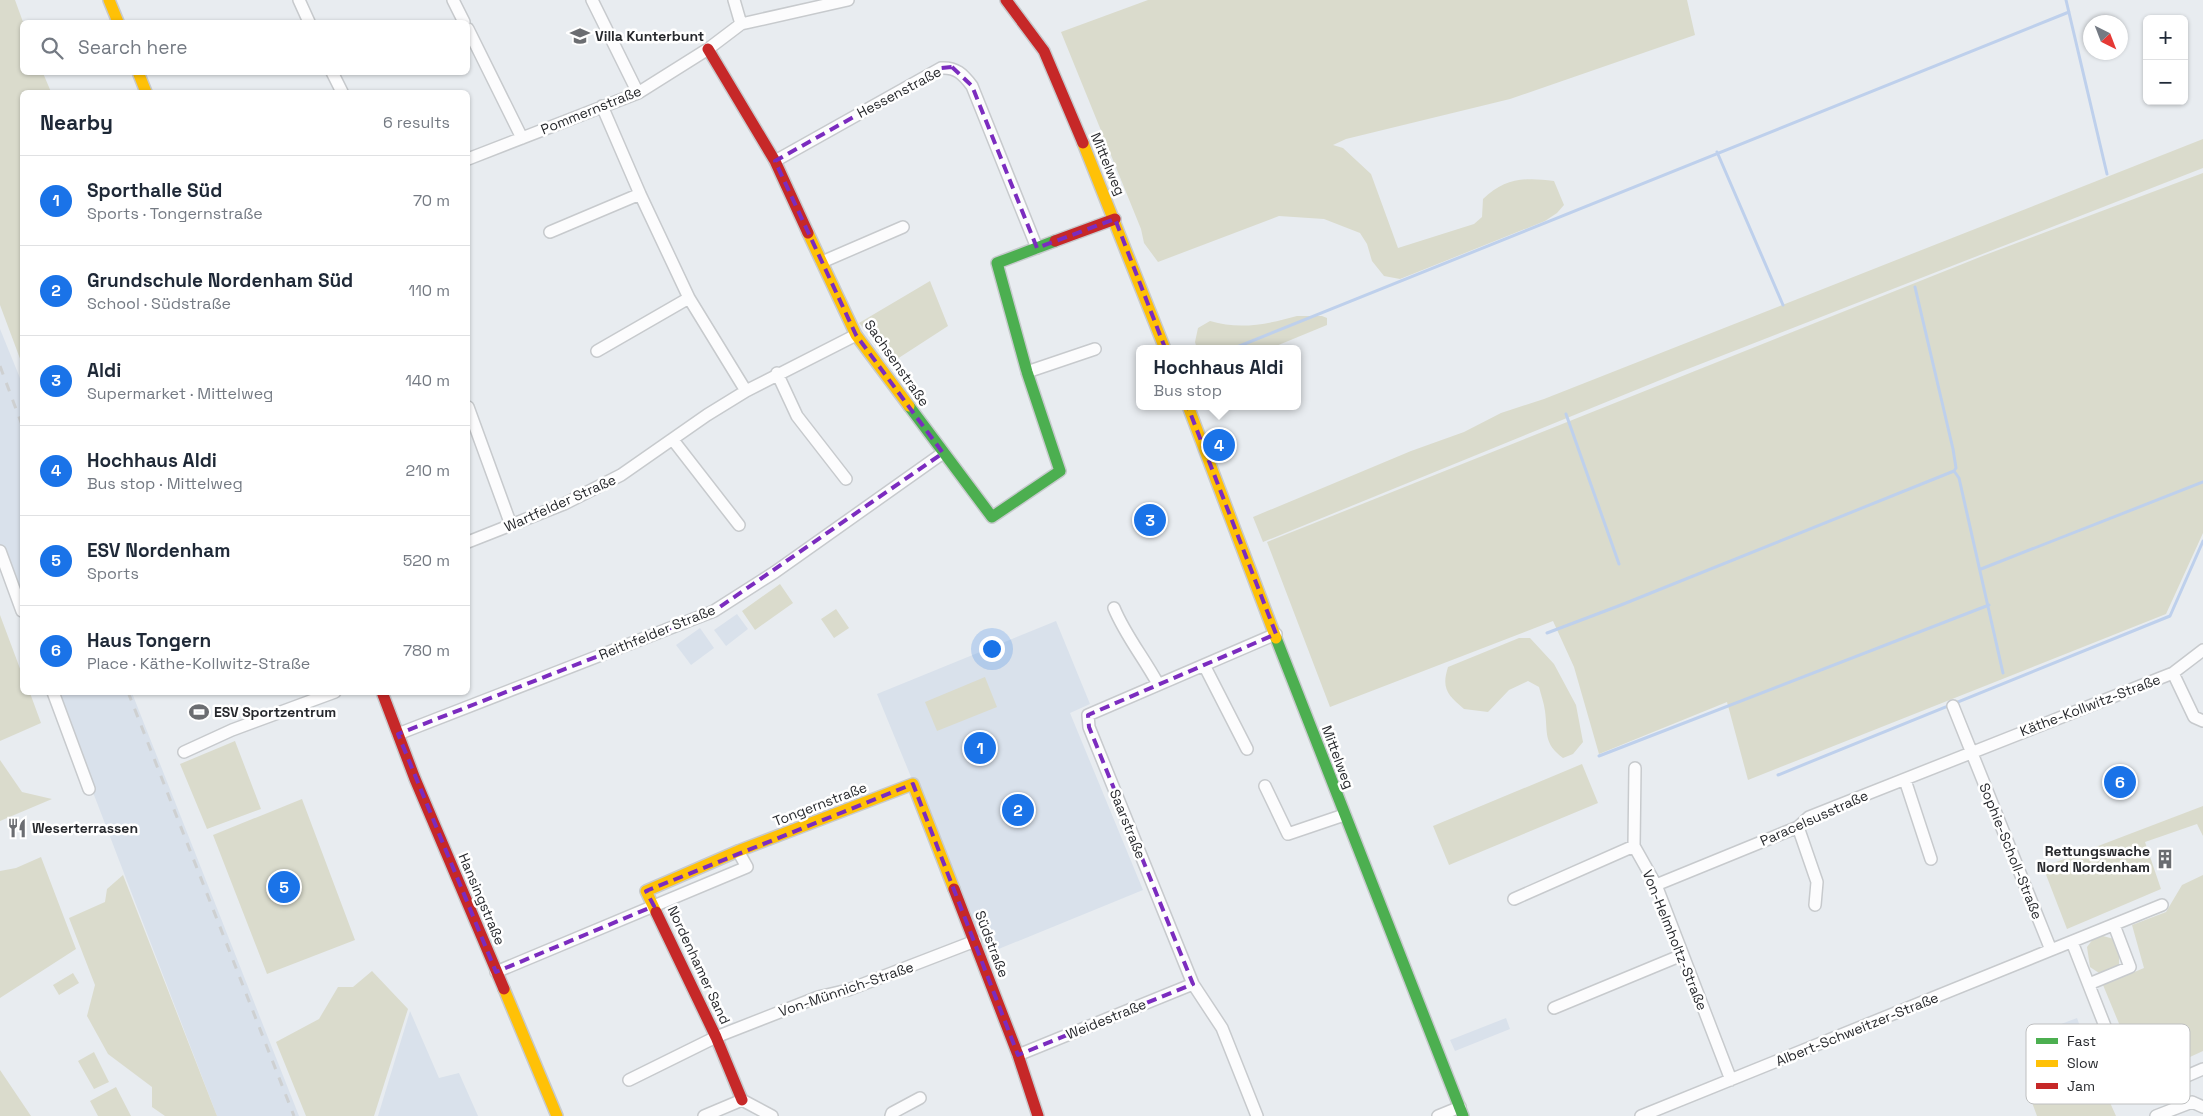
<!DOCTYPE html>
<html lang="en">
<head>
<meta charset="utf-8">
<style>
  :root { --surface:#fff; --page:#f6f6f7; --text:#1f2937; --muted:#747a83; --line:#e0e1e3; --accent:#1a73e8 }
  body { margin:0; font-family:"Space Grotesk",sans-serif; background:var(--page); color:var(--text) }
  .controls { position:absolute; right:15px; top:15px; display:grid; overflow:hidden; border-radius:8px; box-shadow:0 1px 4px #0004 }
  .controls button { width:45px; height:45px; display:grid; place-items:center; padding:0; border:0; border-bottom:1px solid var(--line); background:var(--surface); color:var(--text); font:25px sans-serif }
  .compass { position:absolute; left:2083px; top:15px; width:45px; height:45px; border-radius:50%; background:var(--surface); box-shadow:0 1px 4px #0004; rotate:138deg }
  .you { position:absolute; left:991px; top:648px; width:18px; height:18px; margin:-12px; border:4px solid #fff; border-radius:50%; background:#1a73e8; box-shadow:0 0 0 8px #1a73e833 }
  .badge { display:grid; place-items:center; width:32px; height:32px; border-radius:50%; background:var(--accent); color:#fff; font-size:16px; font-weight:700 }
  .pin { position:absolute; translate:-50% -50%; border:2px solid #fff; box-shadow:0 1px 5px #0006 }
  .popup { position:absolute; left:1136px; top:345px; width:165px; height:65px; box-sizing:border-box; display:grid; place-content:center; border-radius:8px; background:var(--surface); filter:drop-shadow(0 1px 4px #0005); font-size:16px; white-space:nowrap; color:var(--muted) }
  .popup b { font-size:19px; color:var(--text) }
  .popup::after { content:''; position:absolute; left:50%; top:100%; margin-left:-10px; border:10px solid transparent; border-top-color:var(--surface) }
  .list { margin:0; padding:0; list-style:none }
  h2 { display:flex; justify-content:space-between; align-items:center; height:65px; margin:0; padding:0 20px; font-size:21px }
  h2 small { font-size:16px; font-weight:400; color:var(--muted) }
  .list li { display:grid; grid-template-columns:32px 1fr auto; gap:15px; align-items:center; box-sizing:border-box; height:90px; padding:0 20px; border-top:1px solid var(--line) }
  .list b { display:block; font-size:19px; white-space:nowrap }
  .list p { margin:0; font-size:16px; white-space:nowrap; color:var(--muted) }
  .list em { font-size:16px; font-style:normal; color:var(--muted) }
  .icon { flex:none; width:28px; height:28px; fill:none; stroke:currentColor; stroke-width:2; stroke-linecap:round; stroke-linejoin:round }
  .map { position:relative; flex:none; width:2203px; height:1116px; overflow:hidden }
  .search { position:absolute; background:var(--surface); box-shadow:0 1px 4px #0004; left:20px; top:20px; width:450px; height:55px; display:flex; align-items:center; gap:12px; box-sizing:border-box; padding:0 18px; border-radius:8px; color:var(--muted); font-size:19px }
  .panel { position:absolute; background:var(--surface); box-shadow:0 1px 4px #0004; left:20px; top:90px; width:450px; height:605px; border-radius:8px }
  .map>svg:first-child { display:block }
  .built { fill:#d9e1eb }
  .green { fill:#dadbcc }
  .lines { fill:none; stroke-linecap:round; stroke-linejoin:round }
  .stream { stroke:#bed0ec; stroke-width:3 }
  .street-casing { stroke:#c7cacd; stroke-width:14 }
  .fast-casing { stroke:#c7cacd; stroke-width:14 }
  .slow-casing { stroke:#c7cacd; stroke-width:14 }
  .jam-casing { stroke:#c7cacd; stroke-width:14 }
  .street { stroke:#fcfcfd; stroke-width:11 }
  .fast { stroke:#4caf50; stroke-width:11 }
  .slow { stroke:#ffc107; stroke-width:11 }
  .jam { stroke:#c62828; stroke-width:11 }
  .rail { stroke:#ced0d1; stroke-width:3; stroke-dasharray:9 9; stroke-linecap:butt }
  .marked { fill:none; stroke:#7b2cbf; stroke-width:4; stroke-dasharray:10 6; stroke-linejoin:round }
  .labels { text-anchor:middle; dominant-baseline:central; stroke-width:5; stroke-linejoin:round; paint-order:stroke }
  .poi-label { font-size:14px; font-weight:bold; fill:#27292d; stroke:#fff; text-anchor:start }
  .street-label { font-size:14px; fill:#27292d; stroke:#fff }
  .key { fill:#fff; stroke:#bebfc0; stroke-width:1 }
  .key-label { font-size:14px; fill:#27292d }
</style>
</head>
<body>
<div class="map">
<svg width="2203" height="1116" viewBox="0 0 2203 1116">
  <rect width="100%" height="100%" fill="#e8ecf0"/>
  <path class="built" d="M 0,329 L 22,383 L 22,606 L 0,547 Z
    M 737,614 L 748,629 L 726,646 L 714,630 Z
    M 1056,621 L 1090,704 L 1070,713 L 1143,890 L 984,955 L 877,694 Z
    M 700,628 L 714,648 L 691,665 L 676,645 Z
    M 55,693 L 132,693 L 299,1116 L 217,1116 Z
    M 410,1011 L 439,1078 L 459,1073 L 478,1116 L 378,1116 Z
    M 1506,1018 L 1510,1029 L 1455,1051 L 1450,1040 Z
    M 2077,1018 L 2081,1029 L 2076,1040 L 2081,1051 L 2091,1053 L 2097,1066 L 2083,1070 L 2078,1090 L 2066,1087 L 2061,1076 L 2059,1081 L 2048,1085 L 2040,1071 L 2037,1055 L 2046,1052 L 2052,1054 L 2055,1045 L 2048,1029 Z"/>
  <path class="green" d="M 0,0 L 15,0 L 23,22 L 22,72 L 43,73 L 51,92 L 22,92 L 22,364 L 0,305 Z
    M 1148,0 L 1687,0 L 1695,35 L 1510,99 L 1346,139 L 1333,145 L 1343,148 L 1371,174 L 1398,248 L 1474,224 L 1482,217 L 1483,199 C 1505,178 1525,177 1554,181 L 1564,205 L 1557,213 L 1545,221 L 1400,279 L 1384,276 L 1372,261 L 1367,244 L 1360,233 L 1324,219 L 1279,216 L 1158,262 L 1144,243 L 1141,229 L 1061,32 Z
    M 2203,139 L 2203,168 L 1680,372 L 1263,542 L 1253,517 L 1411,451 L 1464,432 L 1501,413 L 1544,399 Z
    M 2203,173 L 2203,533 L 2166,614 L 1748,780 L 1727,702 L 1599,754 L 1574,667 L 1553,621 L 1330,707 L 1267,542 L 1985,255 Z
    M 930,281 L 948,326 L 894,361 L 859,323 Z
    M 1297,316 L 1322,316 L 1327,318 L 1327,325 L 1269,349 L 1197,349 L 1195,342 L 1198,328 L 1210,321 C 1240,330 1268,324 1297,316 Z
    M 780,584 L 793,603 L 755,630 L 742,611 Z
    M 836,609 L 849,628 L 834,638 L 821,619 Z
    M 0,615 L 22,674 L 22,692 L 30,693 L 41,723 L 0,741 Z
    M 1519,638 L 1530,638 L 1554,664 L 1576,705 L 1583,742 L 1573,754 L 1563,758 C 1543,743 1548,733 1545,711 C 1544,703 1541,695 1539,687 L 1528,681 L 1509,690 L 1488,712 L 1464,709 C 1448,695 1441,689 1448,667 Z
    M 985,677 L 997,707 L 937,731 L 925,702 Z
    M 235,741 L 261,809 L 207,829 L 180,764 Z
    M 0,760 L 22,792 L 52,799 L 0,821 Z
    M 1582,764 L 1598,803 L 1449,865 L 1433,826 Z
    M 302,799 L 355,940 L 267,974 L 213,835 Z
    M 2203,806 L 2203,836 L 2197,824 L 2145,842 L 2161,889 L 2067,929 L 2043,867 Z
    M 41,857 L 76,949 L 0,998 L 0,871 L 16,868 Z
    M 123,875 L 217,1116 L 165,1116 L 152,1107 L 152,1087 L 108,1054 L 87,1016 L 95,985 L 69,918 L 105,902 L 107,889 Z
    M 2203,875 L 2203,1051 L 2142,1079 L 2103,985 L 2144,968 L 2132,925 L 2166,912 L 2182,885 Z
    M 2103,936 L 2114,939 L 2119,950 L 2119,964 L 2112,972 L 2099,973 L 2090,967 L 2087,947 L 2093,939 Z
    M 372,971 L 408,1009 L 374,1116 L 306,1116 L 276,1042 L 319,1019 L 338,987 L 353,987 Z
    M 73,973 L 79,983 L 59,995 L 53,985 Z
    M 94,1052 L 109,1082 L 94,1089 L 78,1061 Z
    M 0,1070 L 31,1116 L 0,1116 Z
    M 116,1087 L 131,1116 L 98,1116 L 90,1101 Z
    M 2060,1087 L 2066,1100 L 2103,1087 L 2116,1116 L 2037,1116 L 2030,1097 Z"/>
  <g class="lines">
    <path class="stream" d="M 2066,0 L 2107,174
      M 1717,152 L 1783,305
      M 1915,287 L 1953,449 L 1956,468 L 1954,471 L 1959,478 L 2003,673
      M 1232,349 L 2069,12
      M 1566,414 L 1619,564
      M 1981,569 L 2203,482
      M 1547,633 L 1621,605 L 1954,471
      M 1599,756 L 1989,605
      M 1778,775 L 2170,616 L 2203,541"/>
    <defs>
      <path id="street" d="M 299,0 L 309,22
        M 453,0 L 464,22
        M 592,0 L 638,93
        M 734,0 L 741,24
        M 468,29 L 522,138
        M 332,72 L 342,92
        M 602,106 L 640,194 L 689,298 L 746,391
        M 468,159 L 638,93 L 708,49 L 741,24 L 848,0
        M 775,161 L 941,68 C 956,67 963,74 972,86 L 1037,248
        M 550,232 L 640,194
        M 822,262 L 903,227
        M 597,351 L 689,298
        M 1027,372 L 1095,349
        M 777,373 L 797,416 L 846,479
        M 468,407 L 511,525
        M 673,440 L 739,525
        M 468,542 L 564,504 L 621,475 L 707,415 L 746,391 L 856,335
        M 0,551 L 22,611
        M 1114,608 C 1125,635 1144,658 1158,684
        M 1204,665 L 1247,749
        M 2173,673 L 2194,717 L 2203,721
        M 53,692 L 89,789
        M 1953,706 L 2051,950
        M 398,734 L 714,611 L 775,572 L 943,453
        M 184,752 L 232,730 L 335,692
        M 1635,768 L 1634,846 L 1656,885 L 1731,1080
        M 1905,780 L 1931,859
        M 1265,786 L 1288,834 L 1344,815
        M 1798,827 L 1817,882 L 1815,905
        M 1656,885 L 1798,827 L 1809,817 L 2173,673 L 2203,650
        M 1514,899 L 1634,846
        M 2072,942 L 2130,1090 L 2145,1094 L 2203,1069
        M 496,972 L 747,867 L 738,851
        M 2089,984 L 2130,967 L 2114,925
        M 1554,1008 L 1682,955
        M 1018,1055 L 1193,984
        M 629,1080 L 716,1037 L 818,997 L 848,990 L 975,941
        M 704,1116 L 742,1100 L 772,1116
        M 891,1116 L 892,1113 L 920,1098
        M 1257,1116 L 1222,1028 L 1193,984 L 1089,727 L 1088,715 L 1276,634
        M 1438,1116 L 1460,1107
        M 1641,1116 L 2162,905
        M 2156,1116 L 2192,1102 L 2203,1107"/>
      <path id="fast" d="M 909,406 L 992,517 L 1060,471 L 1027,372 L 997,263 L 1055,241
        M 1276,638 L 1463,1116"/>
      <path id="slow" d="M 109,0 L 118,22
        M 138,72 L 146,92
        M 1083,143 L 1165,349
        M 808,233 L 856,335 L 909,406
        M 1188,406 L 1276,638
        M 656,912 L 646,891 L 738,851 L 913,784 L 954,889
        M 504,989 L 557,1116"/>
      <path id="jam" d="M 1006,0 L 1044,51 L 1083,143
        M 708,49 L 775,161 L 808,233
        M 1055,241 L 1115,219
        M 382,692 L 415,779 L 504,989
        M 954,889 L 1018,1055 L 1038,1116
        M 656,912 L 716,1037 L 742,1100"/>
    </defs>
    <use href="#street" class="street-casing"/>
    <use href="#fast" class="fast-casing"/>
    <use href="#slow" class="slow-casing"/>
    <use href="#jam" class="jam-casing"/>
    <use href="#street" class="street"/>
    <use href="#fast" class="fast"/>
    <use href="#slow" class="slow"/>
    <use href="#jam" class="jam"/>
    <path class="rail" d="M 0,366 L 22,425
      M 128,692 L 294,1116"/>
  </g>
  <path class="marked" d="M 952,67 L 972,86 L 1037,248 L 1115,219 L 1276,634 L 1088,715 L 1089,727 L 1193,984 L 1018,1055 L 913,784 L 646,891 L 654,906 L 496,972 L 398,734 L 714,611 L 943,453 L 856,335 L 775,161 L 941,68 Z"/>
  <defs>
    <symbol id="school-bare" viewBox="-9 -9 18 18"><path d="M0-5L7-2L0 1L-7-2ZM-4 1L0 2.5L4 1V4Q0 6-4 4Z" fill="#6b6d71" stroke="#fff" stroke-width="2.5" paint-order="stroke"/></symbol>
    <symbol id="stadium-bare" viewBox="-9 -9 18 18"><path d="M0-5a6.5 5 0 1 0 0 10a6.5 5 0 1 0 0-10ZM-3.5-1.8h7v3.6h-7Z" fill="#6b6d71" stroke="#fff" stroke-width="2.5" paint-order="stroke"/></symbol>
    <symbol id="restaurant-bare" viewBox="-9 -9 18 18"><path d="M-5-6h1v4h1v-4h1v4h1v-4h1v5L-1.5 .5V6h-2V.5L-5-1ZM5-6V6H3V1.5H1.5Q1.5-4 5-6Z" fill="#6b6d71" stroke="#fff" stroke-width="2.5" paint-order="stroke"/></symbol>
    <symbol id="building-bare" viewBox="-9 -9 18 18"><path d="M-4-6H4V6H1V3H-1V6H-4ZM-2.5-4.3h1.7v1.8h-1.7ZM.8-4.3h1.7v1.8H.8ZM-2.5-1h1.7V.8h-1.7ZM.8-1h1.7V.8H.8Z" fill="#6b6d71" stroke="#fff" stroke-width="2.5" paint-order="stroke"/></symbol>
  </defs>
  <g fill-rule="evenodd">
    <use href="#school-bare" x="566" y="22" width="28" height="28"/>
    <use href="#stadium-bare" x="185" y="698" width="28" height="28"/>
    <use href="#restaurant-bare" x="3" y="814" width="28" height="28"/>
    <use href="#building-bare" x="2151" y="845" width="28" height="28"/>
  </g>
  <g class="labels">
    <g class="poi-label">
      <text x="595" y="36">Villa Kunterbunt</text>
      <text x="214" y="712">ESV Sportzentrum</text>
      <text x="32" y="828">Weserterrassen</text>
      <text x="2150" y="851" text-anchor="end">Rettungswache<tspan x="2150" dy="16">Nord Nordenham</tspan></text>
    </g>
    <g class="street-label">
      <text transform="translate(899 92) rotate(-28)">Hessenstraße</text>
      <text transform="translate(591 110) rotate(-22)">Pommernstraße</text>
      <text transform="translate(1108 164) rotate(67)">Mittelweg</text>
      <text transform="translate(897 363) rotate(55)">Sachsenstraße</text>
      <text transform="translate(560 503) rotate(-24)">Wartfelder Straße</text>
      <text transform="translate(657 632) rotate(-22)">Reithfelder Straße</text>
      <text transform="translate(2090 705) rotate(-21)">Käthe-Kollwitz-Straße</text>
      <text transform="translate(1338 757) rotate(69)">Mittelweg</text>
      <text transform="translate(820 804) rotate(-21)">Tongernstraße</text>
      <text transform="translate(1814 818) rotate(-24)">Paracelsusstraße</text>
      <text transform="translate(1128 824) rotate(68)">Saarstraße</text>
      <text transform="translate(2011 851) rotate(68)">Sophie-Scholl-Straße</text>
      <text transform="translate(482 899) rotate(67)">Hansingstraße</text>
      <text transform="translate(1675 940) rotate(68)">Von-Helmholtz-Straße</text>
      <text transform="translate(992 944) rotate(69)">Südstraße</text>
      <text transform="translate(699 965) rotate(65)">Nordenhamer Sand</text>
      <text transform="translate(846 989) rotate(-19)">Von-Münnich-Straße</text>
      <text transform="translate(1106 1019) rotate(-22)">Weidestraße</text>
      <text transform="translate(1857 1029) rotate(-22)">Albert-Schweitzer-Straße</text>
    </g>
  </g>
  <rect x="2026" y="1024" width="164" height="80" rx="8" class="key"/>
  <rect x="2036" y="1038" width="22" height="6" fill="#4caf50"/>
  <rect x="2036" y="1060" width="22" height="7" fill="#ffc107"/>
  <rect x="2036" y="1083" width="22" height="6" fill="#c62828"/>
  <g class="key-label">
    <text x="2067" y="1046">Fast</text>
    <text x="2067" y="1068">Slow</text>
    <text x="2067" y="1091">Jam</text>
  </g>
</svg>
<div class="controls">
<button>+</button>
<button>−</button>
</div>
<svg class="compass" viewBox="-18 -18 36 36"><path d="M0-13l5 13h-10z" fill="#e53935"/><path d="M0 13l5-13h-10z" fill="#747a83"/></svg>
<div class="you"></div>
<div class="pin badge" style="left:980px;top:748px">1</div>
<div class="pin badge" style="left:1018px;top:810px">2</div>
<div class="pin badge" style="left:1150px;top:520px">3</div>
<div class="pin badge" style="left:1219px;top:445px">4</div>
<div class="popup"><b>Hochhaus Aldi</b>Bus stop</div>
<div class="pin badge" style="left:284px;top:887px">5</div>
<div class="pin badge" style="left:2120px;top:782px">6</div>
<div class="search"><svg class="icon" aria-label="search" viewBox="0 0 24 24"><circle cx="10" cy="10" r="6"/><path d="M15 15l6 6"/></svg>Search here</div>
<section class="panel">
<h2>Nearby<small>6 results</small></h2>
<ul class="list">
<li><span class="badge">1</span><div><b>Sporthalle Süd</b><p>Sports · Tongernstraße</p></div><em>70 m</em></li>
<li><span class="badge">2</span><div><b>Grundschule Nordenham Süd</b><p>School · Südstraße</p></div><em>110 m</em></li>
<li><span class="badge">3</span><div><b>Aldi</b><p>Supermarket · Mittelweg</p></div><em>140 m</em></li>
<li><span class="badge">4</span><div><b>Hochhaus Aldi</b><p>Bus stop · Mittelweg</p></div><em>210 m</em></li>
<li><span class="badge">5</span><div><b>ESV Nordenham</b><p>Sports</p></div><em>520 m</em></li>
<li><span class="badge">6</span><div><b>Haus Tongern</b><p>Place · Käthe-Kollwitz-Straße</p></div><em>780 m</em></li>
</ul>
</section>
</div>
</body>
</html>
